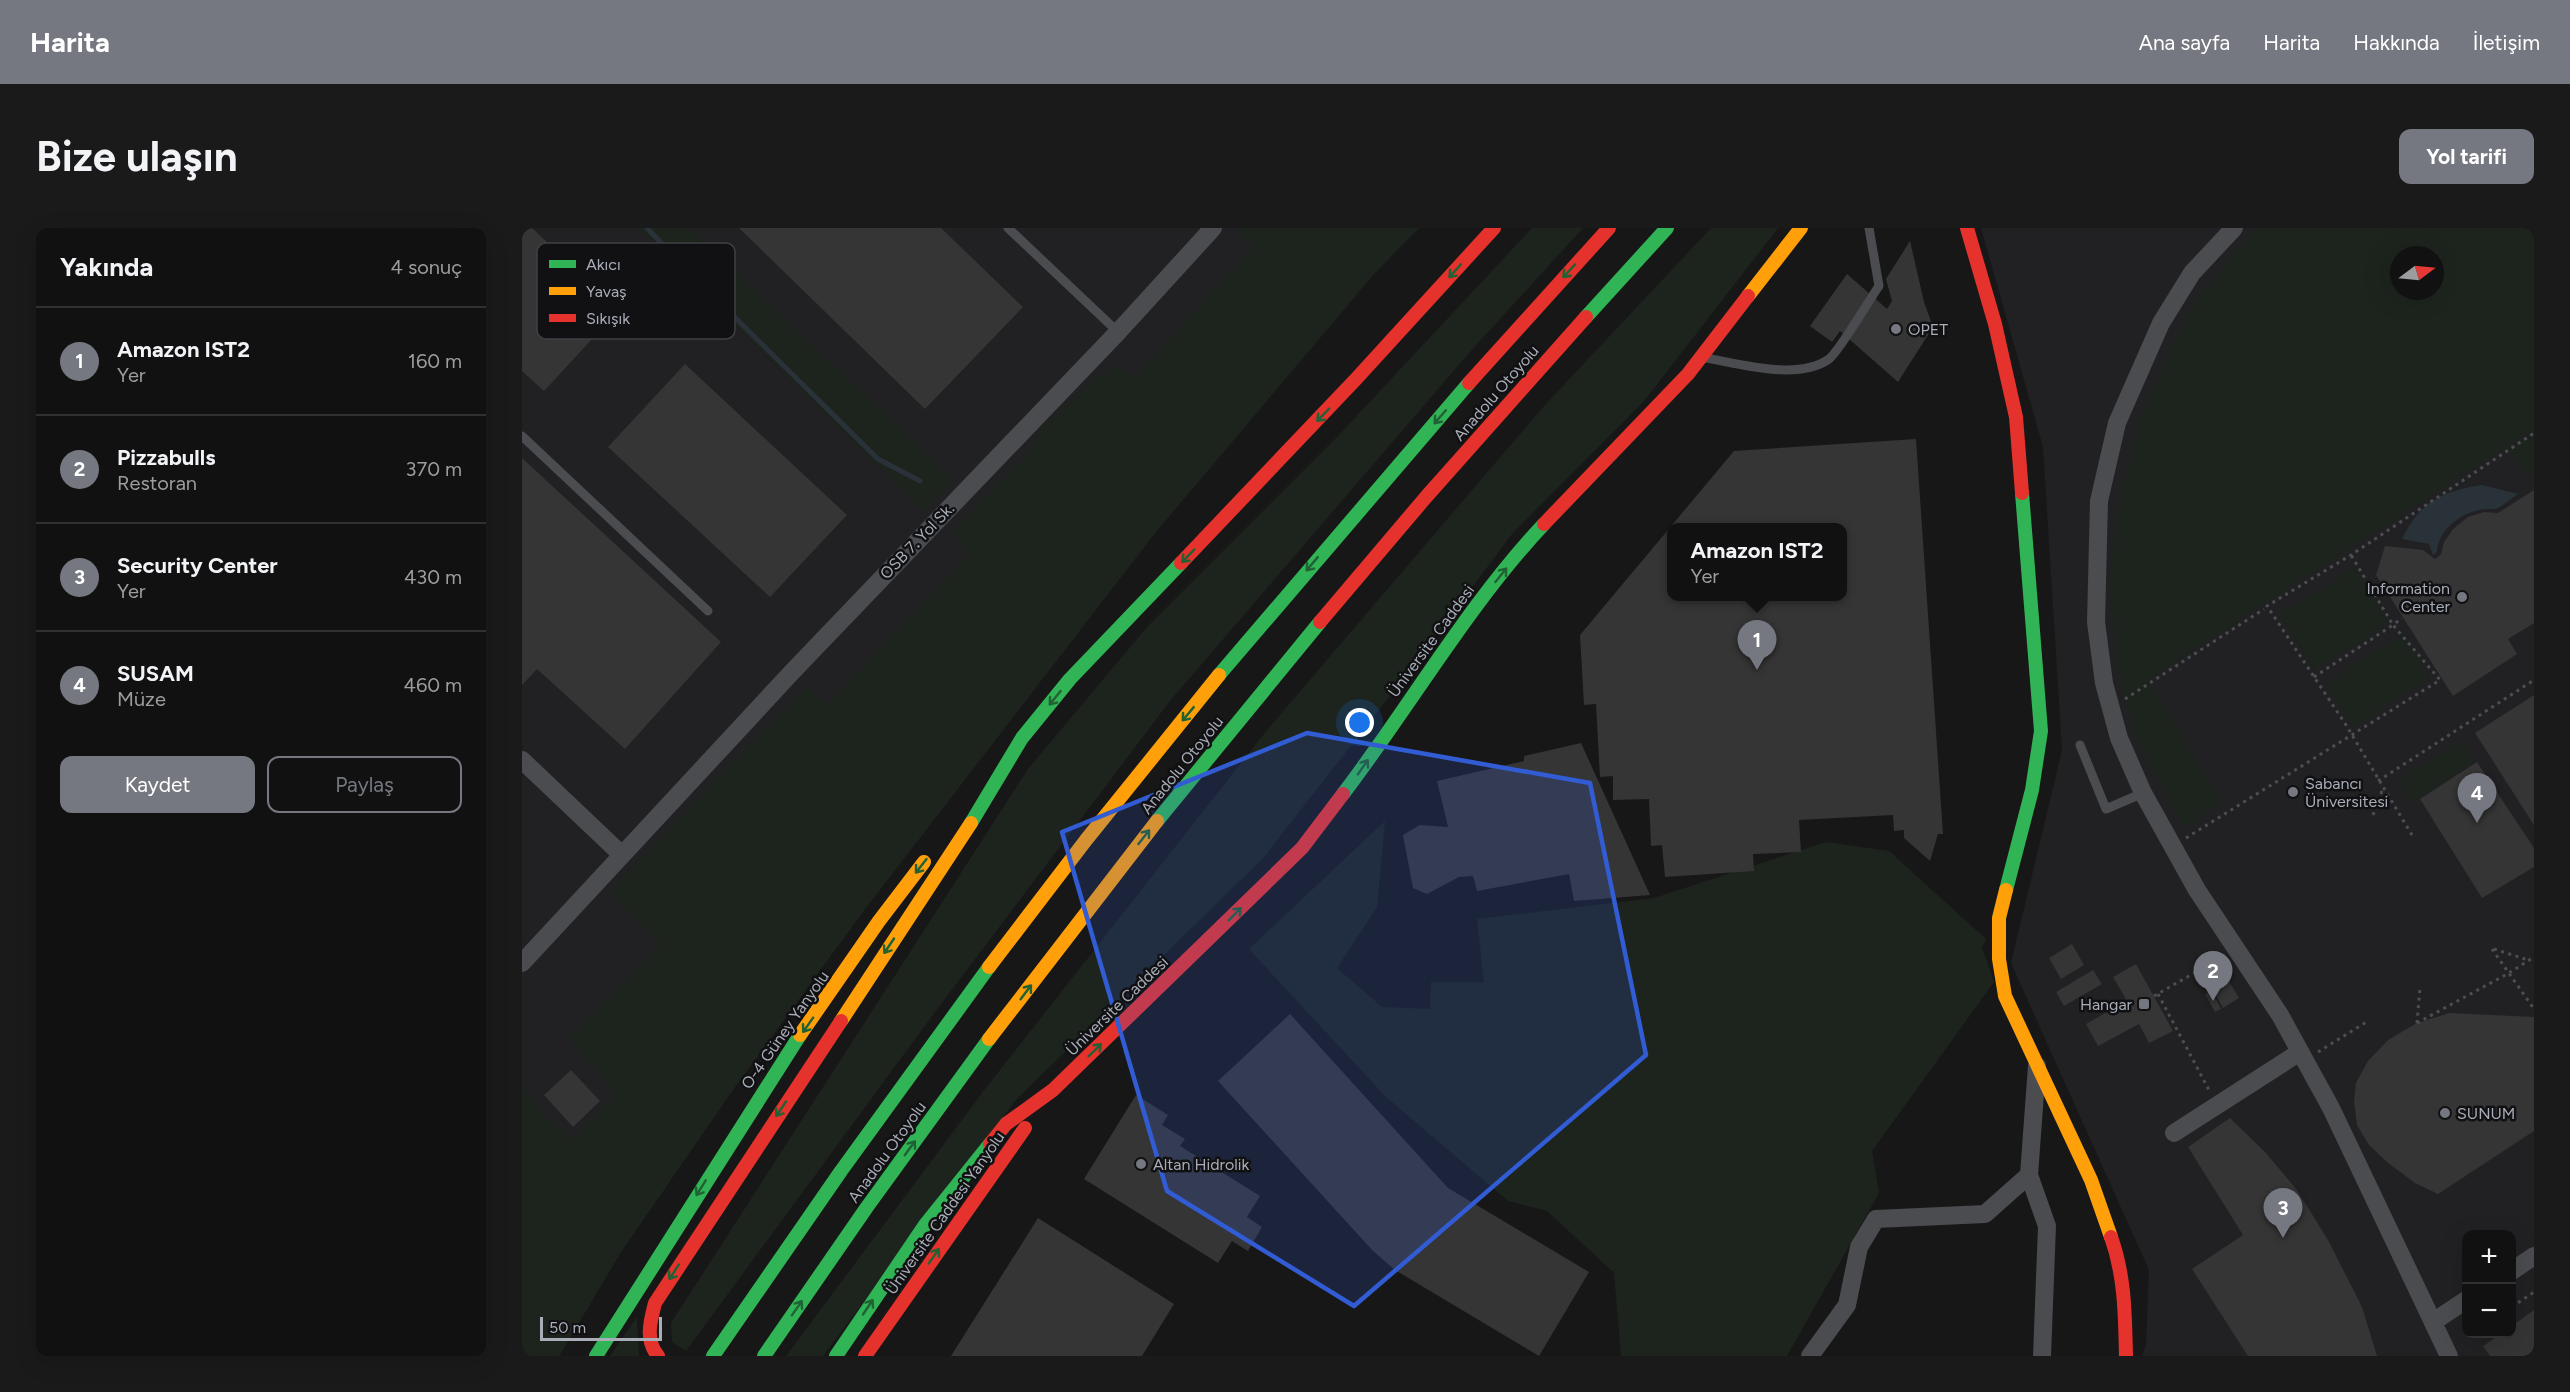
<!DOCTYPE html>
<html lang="tr">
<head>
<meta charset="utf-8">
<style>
  :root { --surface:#111; --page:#1a1a1a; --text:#f1f3f6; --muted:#9c9d9f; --line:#303131; --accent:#757880 }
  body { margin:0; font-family:Figtree,sans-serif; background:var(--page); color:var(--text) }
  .controls { position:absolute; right:18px; bottom:18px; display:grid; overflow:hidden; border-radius:12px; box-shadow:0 6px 24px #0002 }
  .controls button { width:54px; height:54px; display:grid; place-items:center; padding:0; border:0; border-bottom:2px solid var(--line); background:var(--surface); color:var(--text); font:30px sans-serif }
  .compass { position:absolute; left:1868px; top:18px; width:54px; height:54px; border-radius:50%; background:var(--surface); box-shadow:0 6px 24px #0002; rotate:74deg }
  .scale { position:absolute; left:18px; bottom:15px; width:122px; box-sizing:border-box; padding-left:6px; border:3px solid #a8adb8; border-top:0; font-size:16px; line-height:21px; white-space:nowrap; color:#a8adb8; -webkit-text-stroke:4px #111113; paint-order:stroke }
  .you { position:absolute; left:838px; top:495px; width:21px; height:21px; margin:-15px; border:4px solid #fff; border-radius:50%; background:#1a73e8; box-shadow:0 0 0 9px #1a73e833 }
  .badge { display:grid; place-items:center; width:39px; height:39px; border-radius:50%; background:var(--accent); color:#fff; font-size:20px; font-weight:700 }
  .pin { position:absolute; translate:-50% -50px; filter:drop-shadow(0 2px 3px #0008) }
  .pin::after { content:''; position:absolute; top:32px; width:21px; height:18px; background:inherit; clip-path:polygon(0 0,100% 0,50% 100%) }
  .popup { position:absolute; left:1145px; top:295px; width:180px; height:78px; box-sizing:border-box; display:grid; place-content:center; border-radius:12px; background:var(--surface); filter:drop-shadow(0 2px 4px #0005); font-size:20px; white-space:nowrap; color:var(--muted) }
  .popup b { font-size:22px; color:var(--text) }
  .popup::after { content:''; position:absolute; left:50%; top:100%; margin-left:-12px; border:12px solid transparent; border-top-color:var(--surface) }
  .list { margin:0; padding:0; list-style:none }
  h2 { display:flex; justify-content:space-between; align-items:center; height:78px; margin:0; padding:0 24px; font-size:26px }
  h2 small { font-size:20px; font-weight:400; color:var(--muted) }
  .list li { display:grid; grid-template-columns:39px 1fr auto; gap:18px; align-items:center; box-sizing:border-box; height:108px; padding:0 24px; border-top:2px solid var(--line) }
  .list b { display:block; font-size:22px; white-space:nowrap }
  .list p { margin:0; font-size:20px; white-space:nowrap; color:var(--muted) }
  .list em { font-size:20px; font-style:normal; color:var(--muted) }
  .actions { display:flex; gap:12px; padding:18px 24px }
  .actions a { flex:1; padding:14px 0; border:2px solid var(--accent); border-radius:12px; text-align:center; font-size:21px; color:var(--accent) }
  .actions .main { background:var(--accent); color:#fff }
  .map { position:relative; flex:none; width:2012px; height:1128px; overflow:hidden; border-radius:12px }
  header { display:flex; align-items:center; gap:36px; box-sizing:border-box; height:84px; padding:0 30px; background:var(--accent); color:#fff }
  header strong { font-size:28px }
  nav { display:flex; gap:33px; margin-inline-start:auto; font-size:21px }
  .intro { display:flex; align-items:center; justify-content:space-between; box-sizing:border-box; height:144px; padding:0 36px }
  h1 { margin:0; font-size:42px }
  .button { padding:15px 27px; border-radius:12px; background:var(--accent); color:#fff; font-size:21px; font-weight:700 }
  main { display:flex; gap:36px; padding:0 36px }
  aside { flex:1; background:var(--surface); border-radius:12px; box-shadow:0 6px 24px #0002 }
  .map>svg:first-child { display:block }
  .built { fill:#212123; fill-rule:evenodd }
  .green { fill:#1d241e; fill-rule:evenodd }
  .water { fill:#2a3239 }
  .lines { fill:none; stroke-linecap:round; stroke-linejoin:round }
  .stream { stroke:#2a3239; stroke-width:5 }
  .building { fill:#353536; fill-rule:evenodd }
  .path { stroke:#4d4e52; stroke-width:3; stroke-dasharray:3 4.5; stroke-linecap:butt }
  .lane { stroke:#4b4c50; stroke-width:9 }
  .street { stroke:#4b4c50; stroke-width:18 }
  .fast { stroke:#30b455; stroke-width:14 }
  .slow { stroke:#ff9f0a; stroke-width:14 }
  .jam { stroke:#e5322d; stroke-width:14 }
  .oneway { stroke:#206234 }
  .marked { fill:#325cd3; fill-opacity:0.2; stroke:#325cd3; stroke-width:4.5; stroke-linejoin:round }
  .poi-dot { fill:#757880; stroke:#111113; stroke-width:2 }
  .labels { text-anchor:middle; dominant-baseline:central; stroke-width:5; stroke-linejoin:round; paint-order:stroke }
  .poi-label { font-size:16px; fill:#a8adb8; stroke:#111113; text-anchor:start }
  .street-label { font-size:16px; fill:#a8adb8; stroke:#111113 }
  .key { fill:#111113; stroke:#3e4045; stroke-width:1.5 }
  .key-label { font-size:16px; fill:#a8adb8 }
</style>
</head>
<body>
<header>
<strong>Harita</strong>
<nav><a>Ana sayfa</a><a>Harita</a><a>Hakkında</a><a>İletişim</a></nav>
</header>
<div class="intro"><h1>Bize ulaşın</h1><a class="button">Yol tarifi</a></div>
<main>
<aside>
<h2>Yakında<small>4 sonuç</small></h2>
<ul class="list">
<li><span class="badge">1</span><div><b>Amazon IST2</b><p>Yer</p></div><em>160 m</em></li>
<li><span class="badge">2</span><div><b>Pizzabulls</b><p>Restoran</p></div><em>370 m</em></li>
<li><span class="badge">3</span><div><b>Security Center</b><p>Yer</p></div><em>430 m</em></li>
<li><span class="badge">4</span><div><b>SUSAM</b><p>Müze</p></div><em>460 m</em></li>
</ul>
<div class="actions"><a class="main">Kaydet</a><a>Paylaş</a></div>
</aside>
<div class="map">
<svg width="2012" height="1128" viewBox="0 0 2012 1128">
  <rect width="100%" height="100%" fill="#171717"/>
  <path class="built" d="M 0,0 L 897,0 L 852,46 L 633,305 L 340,685 L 208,866 L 99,1024 L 37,1128 L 0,1128 Z
    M 1459,0 L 2012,0 L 2012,1128 L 1620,1128 L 1624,1117 L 1627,1042 L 1489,735 L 1540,522 L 1521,219 ZM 1877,27 L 1913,27 L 1913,63 L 1877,63 ZM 1944,1006 L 1990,1006 L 1990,1106 L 1944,1106 Z"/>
  <path class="green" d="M 116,0 L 167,0 L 432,252 L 402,284 Z
    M 721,0 L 897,0 L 852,46 L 633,305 L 340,685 L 208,866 L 99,1024 L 37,1128 L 0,1128 L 0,861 L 31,897 L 50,911 L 95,867 L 47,811 L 138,716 L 87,664 L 284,459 L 304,478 L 448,325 L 429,304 L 509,223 L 519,199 L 578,147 L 583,148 L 593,138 L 611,150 L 733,18 L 717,4 Z
    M 1010,0 L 1061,0 L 947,125 L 648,473 L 413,784 L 164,1123 L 150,1114 L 149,1095 L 506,541 L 625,399 L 815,209 Z
    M 1189,0 L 1256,0 L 1123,172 L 990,306 L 885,446 L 741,630 L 494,872 L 301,1128 L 264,1128 L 463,861 L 745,502 L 1022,178 Z
    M 1737,0 L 2012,0 L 2012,201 L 1625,452 L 1701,575 L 1661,598 L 1613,507 L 1595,440 L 1588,358 L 1593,296 L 1617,192 L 1659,102 L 1675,72 L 1713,24 ZM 1877,27 L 1913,27 L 1913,63 L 1877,63 Z
    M 2012,205 L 2012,252 L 1987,221 Z
    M 1833,340 L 1867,396 L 1792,441 L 1758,386 Z
    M 1880,406 L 1908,449 L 1831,499 L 1803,456 Z
    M 1939,512 L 1953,533 L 1889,575 L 1876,554 Z
    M 863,593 L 855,679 L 815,740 L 860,779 L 908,781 L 909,754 L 962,754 L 955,691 L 1132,670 L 1304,614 L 1367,623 L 1464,711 L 1460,719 L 1472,754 L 1350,923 L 1357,965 L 1265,1128 L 1099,1128 L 1092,1045 L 1025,983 L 986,973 L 863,868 L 727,721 Z
    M 115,1089 L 117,1128 L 88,1128 Z"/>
  <path class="water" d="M 1960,257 L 1996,266 C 1990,270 1983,276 1976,280 C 1971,282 1963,280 1957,282 C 1937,286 1916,303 1915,324 L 1911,327 L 1907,316 L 1880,311 C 1898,274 1920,263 1960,257 Z"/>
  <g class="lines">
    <path class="stream" d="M 125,0 L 168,45 L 356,231 L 398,253"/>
  </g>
  <path class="building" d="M 0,0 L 10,0 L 97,82 L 22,163 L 0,143 Z
    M 217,0 L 419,0 L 501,79 L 403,181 Z
    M 1388,13 L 1402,74 L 1411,99 L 1376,154 L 1318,103 L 1310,114 L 1288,98 L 1325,46 L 1365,81 L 1370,73 L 1364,51 Z
    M 163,136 L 325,287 L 248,369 L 86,219 Z
    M 1394,211 L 1421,606 L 1416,606 L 1408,633 L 1382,610 L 1382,602 L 1372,603 L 1371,587 L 1277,592 L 1279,624 L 1231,626 L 1232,643 L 1143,649 L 1140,617 L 1129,618 L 1127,571 L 1091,572 L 1091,548 L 1078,549 L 1074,476 L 1062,477 L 1058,407 L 1212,223 ZM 1150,300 L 1320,300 L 1320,368 L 1149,369 Z
    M 0,230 L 199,414 L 103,521 L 15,441 L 0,457 Z
    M 2012,262 L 2012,395 L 1986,411 L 1995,426 L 1931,468 L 1854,347 L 1863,318 L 1901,322 L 1913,331 L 1919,326 L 1922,314 L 1931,301 L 1946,289 L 1962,284 L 1976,285 Z
    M 2012,467 L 2012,597 L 1953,505 Z
    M 1059,515 L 1128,667 L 1052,673 L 1047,646 L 955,663 L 951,648 L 937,649 L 905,666 L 891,660 L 881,607 L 898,597 L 926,599 L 915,553 L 1002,533 L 1002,528 Z
    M 1955,534 L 2012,620 L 2012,639 L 1960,670 L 1898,571 Z
    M 1550,716 L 1562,737 L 1539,751 L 1527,730 Z
    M 1614,736 L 1651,803 L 1627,815 L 1617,796 L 1576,818 L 1564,796 L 1603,774 L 1605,779 L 1608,778 L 1591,749 Z
    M 1571,742 L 1580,756 L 1542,778 L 1534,764 Z
    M 1705,750 L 1717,770 L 1701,780 L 1690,761 Z
    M 1689,762 L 1699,781 L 1693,784 L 1683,766 Z
    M 1928,785 L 2012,789 L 2012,903 L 1916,966 L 1893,955 L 1866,935 L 1847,917 L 1835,897 L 1832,874 L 1834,855 L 1846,833 L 1866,812 L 1895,795 Z
    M 768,786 L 926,960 L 1067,1044 L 1017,1128 L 873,1042 L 851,1023 L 696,853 Z
    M 49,842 L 78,873 L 51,899 L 22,867 Z
    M 614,867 L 646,887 L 640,897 L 663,911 L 658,918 L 738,968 L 725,989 L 740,999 L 726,1023 L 710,1013 L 696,1035 L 562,951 Z
    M 1708,890 L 1744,925 L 1775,962 L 1806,1012 L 1840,1079 L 1855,1128 L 1726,1128 L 1670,1041 L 1721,1007 L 1666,919 Z
    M 516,990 L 652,1076 L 620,1128 L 429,1128 Z
    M 2012,1082 L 2012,1128 L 1968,1128 L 1961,1118 L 1979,1106 L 1990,1106 L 1990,1098 Z"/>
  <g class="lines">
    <path class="path" d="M 1792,449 L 1871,397 L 1829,327
      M 1603,471 L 1742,381
      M 1856,553 L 2012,452
      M 1851,587 L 1861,560
      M 1890,607 L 1824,497 L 1745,378 L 1829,327 L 2012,205
      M 1664,610 L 1918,452 L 1871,397 L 1880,390
      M 1970,721 L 2012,781
      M 1972,721 L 2006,732
      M 1636,766 L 1687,862
      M 1632,768 L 1700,729
      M 1895,795 L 1987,745 L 2012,729
      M 1895,795 L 1898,759
      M 1796,824 L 1846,793
      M 1990,1079 L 2012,1064
      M 1945,1108 L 1949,1106"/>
    <path class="lane" d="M 486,0 L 596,104
      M 1184,130 C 1219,136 1276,153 1307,131 C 1317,124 1347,72 1357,58 L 1347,0
      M 0,208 L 186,383
      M 1558,517 L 1584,581 L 1621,565"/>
    <path class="street" d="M 1712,0 L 1670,45 L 1639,95 L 1595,195 L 1577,273 L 1574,394 L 1582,455 L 1597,510 L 1621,565 L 1675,662 L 1758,787 L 1809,880 L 1927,1128
      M 0,532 L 100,627
      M 0,735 L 270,444 L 596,104 L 691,0
      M 1515,838 L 1507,947 L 1525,998 L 1520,1128
      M 1652,905 L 1778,824
      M 1990,1043 L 2012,1028
      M 1911,1094 L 1944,1072
      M 1288,1128 L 1325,1077 L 1337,1019 L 1354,991 L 1463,986 L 1507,947"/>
    <path class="fast" d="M 1064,89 L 1145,0
      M 697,447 L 947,155
      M 821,566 C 889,477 945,378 1022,296
      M 635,593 L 798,394
      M 449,595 L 500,510 L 548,451 L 659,335
      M 1484,662 L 1510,562 L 1519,503 L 1500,265
      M 74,1128 L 278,807
      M 191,1128 L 319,943 L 467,739
      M 242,1128 L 345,979 L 467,811
      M 314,1128 L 403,997 L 468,916"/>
    <path class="slow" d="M 1226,68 L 1279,0
      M 1484,662 L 1477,690 L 1477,731 L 1483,768 L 1569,952 L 1589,1009
      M 467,739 L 564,612 L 697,447
      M 319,793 L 449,595
      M 278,807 L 357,693 L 402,634
      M 467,811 L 635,593"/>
    <path class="jam" d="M 1445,0 L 1473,96 L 1494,189 L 1500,265
      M 947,155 L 1087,0
      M 1022,296 L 1166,146 L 1226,68
      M 659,335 L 834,151 L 972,0
      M 798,394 L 904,269 L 1064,89
      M 468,916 L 484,896 L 531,862 L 780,620 L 821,566
      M 1589,1009 C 1603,1048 1603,1087 1604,1128
      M 136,1128 C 123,1112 128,1094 133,1075 L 319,793
      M 343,1128 L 503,900"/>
  </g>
  <defs><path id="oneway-shaft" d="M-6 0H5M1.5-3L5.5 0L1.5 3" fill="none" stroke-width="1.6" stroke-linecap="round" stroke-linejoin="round" transform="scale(1.5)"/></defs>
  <g class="oneway">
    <use href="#oneway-shaft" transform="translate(933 43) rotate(132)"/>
    <use href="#oneway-shaft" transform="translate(1047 43) rotate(133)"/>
    <use href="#oneway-shaft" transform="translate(801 187) rotate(134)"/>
    <use href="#oneway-shaft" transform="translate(918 189) rotate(131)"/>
    <use href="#oneway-shaft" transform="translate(666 328) rotate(134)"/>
    <use href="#oneway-shaft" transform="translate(790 336) rotate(130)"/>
    <use href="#oneway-shaft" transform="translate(979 347) rotate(-51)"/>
    <use href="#oneway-shaft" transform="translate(533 470) rotate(129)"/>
    <use href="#oneway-shaft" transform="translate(666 486) rotate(130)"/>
    <use href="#oneway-shaft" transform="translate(841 539) rotate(-55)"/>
    <use href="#oneway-shaft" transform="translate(622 609) rotate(-52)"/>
    <use href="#oneway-shaft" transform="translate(399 638) rotate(128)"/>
    <use href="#oneway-shaft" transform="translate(713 686) rotate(-45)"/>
    <use href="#oneway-shaft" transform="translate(367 718) rotate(124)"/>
    <use href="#oneway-shaft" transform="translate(504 764) rotate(-53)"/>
    <use href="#oneway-shaft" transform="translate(286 797) rotate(125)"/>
    <use href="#oneway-shaft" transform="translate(573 822) rotate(-44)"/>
    <use href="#oneway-shaft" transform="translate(259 881) rotate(124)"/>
    <use href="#oneway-shaft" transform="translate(388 920) rotate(-54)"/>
    <use href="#oneway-shaft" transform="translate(179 960) rotate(122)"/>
    <use href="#oneway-shaft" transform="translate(412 1028) rotate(-55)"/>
    <use href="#oneway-shaft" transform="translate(152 1044) rotate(123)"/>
    <use href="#oneway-shaft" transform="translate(346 1079) rotate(-56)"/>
    <use href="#oneway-shaft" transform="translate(275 1080) rotate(-55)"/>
  </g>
  <path class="marked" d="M 785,505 L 1068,555 L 1124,827 L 832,1078 L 645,963 L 540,604 Z"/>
  <g class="poi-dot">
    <circle cx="1374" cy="101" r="6"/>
    <circle cx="1940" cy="369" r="6"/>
    <circle cx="1771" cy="564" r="6"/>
    <rect x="1616" y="770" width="12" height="12" rx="3"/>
    <circle cx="1923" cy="885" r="6"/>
    <circle cx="619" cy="936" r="6"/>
  </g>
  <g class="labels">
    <g class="poi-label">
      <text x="1386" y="101">OPET</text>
      <text x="1928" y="360" text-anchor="end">Information<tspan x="1928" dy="18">Center</tspan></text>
      <text x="1783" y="555">Sabancı<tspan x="1783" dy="18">Üniversitesi</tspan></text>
      <text x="1610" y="776" text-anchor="end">Hangar</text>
      <text x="1935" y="885">SUNUM</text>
      <text x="631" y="936">Altan Hidrolik</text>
    </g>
    <g class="street-label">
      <text transform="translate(974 165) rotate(-49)">Anadolu Otoyolu</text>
      <text transform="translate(395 313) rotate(-46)">OSB 7. Yol Sk.</text>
      <text transform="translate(909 413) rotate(-54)">Üniversite Caddesi</text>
      <text transform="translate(660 537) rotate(-51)">Anadolu Otoyolu</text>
      <text transform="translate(595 778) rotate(-44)">Üniversite Caddesi</text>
      <text transform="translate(263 802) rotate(-55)">O-4 Güney Yanyolu</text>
      <text transform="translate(365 924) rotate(-54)">Anadolu Otoyolu</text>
      <text transform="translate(423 985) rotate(-55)">Üniversite Caddesi Yanyolu</text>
    </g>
  </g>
  <rect x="15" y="15" width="198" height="96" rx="9" class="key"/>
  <rect x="27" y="32" width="27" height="8" fill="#30b455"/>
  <rect x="27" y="59" width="27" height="8" fill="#ff9f0a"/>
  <rect x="27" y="86" width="27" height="8" fill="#e5322d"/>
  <g class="key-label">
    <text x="64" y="42">Akıcı</text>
    <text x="64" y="69">Yavaş</text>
    <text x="64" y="96">Sıkışık</text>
  </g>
</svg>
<div class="controls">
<button>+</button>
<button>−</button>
</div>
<svg class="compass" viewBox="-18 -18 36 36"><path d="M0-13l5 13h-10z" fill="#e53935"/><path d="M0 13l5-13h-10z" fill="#9c9d9f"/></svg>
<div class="scale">50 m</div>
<div class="you"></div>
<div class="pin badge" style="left:1235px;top:442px">1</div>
<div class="popup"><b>Amazon IST2</b>Yer</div>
<div class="pin badge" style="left:1691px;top:773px">2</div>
<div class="pin badge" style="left:1761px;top:1010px">3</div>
<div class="pin badge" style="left:1955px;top:595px">4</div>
</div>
</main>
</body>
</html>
